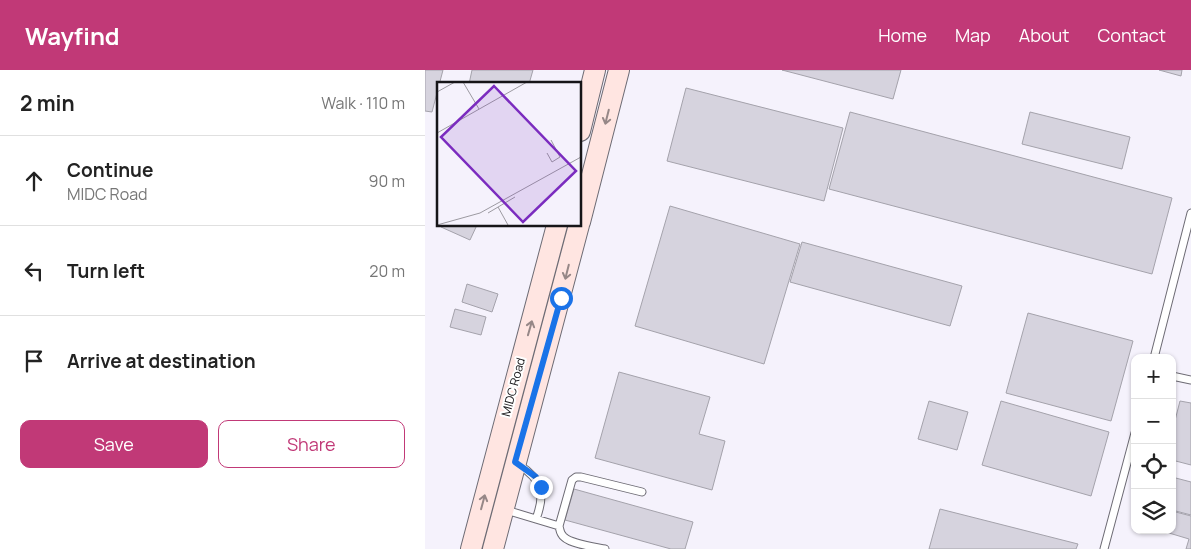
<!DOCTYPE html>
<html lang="en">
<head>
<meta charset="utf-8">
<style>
  :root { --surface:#fff; --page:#f6f6f6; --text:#222; --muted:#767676; --line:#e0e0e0; --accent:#c13977 }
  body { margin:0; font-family:Manrope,sans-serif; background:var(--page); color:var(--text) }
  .controls { position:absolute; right:15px; bottom:15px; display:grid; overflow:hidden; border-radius:10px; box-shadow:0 1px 4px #0004 }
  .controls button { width:45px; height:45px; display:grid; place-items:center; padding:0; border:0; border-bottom:1px solid var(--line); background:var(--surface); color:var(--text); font:25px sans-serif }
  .stop { position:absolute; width:15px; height:15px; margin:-11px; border:4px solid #1a73e8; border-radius:50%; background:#fff }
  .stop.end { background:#1a73e8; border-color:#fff; box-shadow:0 1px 5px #0008 }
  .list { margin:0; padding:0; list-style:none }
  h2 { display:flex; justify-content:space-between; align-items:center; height:65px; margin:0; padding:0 20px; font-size:21px }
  h2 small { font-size:16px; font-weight:400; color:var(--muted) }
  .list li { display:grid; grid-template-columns:32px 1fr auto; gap:15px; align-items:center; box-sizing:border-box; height:90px; padding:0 20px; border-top:1px solid var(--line) }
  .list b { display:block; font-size:19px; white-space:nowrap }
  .list p { margin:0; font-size:16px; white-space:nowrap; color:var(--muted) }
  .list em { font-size:16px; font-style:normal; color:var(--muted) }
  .actions { display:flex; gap:10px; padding:15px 20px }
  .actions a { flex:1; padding:11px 0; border:1px solid var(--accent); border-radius:10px; text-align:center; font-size:18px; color:var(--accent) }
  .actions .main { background:var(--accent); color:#fff }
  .icon { flex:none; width:28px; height:28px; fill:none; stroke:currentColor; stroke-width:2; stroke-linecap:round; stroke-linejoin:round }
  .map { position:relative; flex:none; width:766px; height:479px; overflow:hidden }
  header { display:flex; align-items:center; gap:30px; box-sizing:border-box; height:70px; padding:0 25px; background:var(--accent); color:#fff }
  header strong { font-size:24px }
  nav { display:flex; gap:28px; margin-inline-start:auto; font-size:18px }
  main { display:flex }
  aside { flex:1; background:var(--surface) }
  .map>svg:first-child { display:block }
  .building { fill:#d6d3de; stroke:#a4a2ab }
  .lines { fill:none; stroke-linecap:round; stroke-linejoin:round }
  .lane-casing { stroke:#6d6b74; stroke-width:9 }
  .secondary-casing { stroke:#6d6b74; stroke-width:22 }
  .lane { stroke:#fff; stroke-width:7 }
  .secondary { stroke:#ffe5e1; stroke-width:20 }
  .oneway { stroke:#968787 }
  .route { stroke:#1a73e8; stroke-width:6 }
  .labels { text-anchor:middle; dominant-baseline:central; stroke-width:4; stroke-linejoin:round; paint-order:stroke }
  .street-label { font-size:12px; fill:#161518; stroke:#fff }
  .inset-road { fill:none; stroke:#9c9aa1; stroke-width:1 }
  .view { fill:#7b2cbf; fill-opacity:0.15; stroke:#7b2cbf; stroke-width:2.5 }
  .inset-edge { fill:none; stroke:#161518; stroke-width:2.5 }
</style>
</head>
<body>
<header>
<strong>Wayfind</strong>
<nav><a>Home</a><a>Map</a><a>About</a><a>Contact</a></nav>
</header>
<main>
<aside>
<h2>2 min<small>Walk · 110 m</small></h2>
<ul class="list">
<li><svg class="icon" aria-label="ahead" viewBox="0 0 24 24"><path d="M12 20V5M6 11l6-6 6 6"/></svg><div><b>Continue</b><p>MIDC Road</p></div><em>90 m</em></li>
<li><svg class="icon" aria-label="left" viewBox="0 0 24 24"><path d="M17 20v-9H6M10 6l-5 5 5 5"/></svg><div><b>Turn left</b></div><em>20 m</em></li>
<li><svg class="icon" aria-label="arrive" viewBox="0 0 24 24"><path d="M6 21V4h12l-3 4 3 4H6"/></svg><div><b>Arrive at destination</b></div></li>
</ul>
<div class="actions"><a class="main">Save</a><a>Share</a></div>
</aside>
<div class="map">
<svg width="766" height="479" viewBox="0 0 766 479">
  <rect width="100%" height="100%" fill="#f5f2fc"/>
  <path class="building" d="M 0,0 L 18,0 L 7,42 L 0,41 Z
    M 47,0 L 108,0 L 104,14 L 44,14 Z
    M 357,0 L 476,0 L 468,29 Z
    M 734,0 L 757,0 L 756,6 Z
    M 261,18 L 418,58 L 399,131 L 242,91 Z
    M 425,42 L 747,128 L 727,204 L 404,119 Z
    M 605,42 L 705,67 L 697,99 L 597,74 Z
    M 245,136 L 375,174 L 339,294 L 210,256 Z
    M 17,155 L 52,155 L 45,170 L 16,157 Z
    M 377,172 L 537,216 L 525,256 L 365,212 Z
    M 42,214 L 73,224 L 67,242 L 37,232 Z
    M 30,239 L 61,247 L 56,265 L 25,257 Z
    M 603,243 L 708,271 L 686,351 L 581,323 Z
    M 194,302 L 285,327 L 274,364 L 300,371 L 287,420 L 170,388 Z
    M 504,331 L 543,342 L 532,380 L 493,369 Z
    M 576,331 L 684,362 L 666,426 L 557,395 Z
    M 755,331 L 766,333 L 766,395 L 747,390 L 747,362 Z
    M 747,407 L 766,412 L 766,445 L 747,440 Z
    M 149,419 L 268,452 L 260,479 L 246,479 L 140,450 Z
    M 515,439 L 653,474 L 651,479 L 504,479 Z
    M 747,441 L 766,446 L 766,479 L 761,479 L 764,469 L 734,460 L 747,460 Z"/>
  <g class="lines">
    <defs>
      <path id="lane" d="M 729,288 L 766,143
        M 747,306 L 766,310
        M 93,394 C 117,410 121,422 111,449
        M 81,440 L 134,456
        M 180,479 C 170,477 146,474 139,467 C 135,464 135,460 134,456 L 147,410 L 151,407 L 156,407 L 217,422
        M 679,479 L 710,363"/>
      <path id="secondary" d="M 155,61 L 170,0
        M 155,152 L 194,0
        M 46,479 L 132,155
        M 68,479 L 154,155"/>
    </defs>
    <use href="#lane" class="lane-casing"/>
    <use href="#secondary" class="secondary-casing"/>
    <use href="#lane" class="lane"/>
    <use href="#secondary" class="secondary"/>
  </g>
  <defs><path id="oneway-shaft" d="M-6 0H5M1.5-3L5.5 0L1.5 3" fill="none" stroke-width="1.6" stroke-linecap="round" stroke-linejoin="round" transform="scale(1.25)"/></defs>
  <g class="oneway">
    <use href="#oneway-shaft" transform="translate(182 47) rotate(104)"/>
    <use href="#oneway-shaft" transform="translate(142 202) rotate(104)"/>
    <use href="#oneway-shaft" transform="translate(105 258) rotate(-74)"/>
    <use href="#oneway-shaft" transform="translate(58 432) rotate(-75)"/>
  </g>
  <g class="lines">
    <path class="route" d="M 116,417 L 111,407 L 90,392 L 136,228"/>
  </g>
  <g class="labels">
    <g class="street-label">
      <text transform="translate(88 317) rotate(-75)">MIDC Road</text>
    </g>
  </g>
  <g transform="translate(12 12)">
    <rect width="144" height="144" fill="#f5f2fc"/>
    <path class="inset-road" d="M 26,0 L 42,27M 0,10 L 18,0M 0,51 L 90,0M 110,71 L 115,80 L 123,75 L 114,58M 61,125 L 71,143M 51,131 L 78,115M 0,143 L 43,131 L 144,75"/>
    <path class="view" d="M 57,4 L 139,89 L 86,140 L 4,55 Z"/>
    <rect width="144" height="144" class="inset-edge"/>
  </g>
</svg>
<div class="controls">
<button>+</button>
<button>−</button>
<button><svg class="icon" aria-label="locate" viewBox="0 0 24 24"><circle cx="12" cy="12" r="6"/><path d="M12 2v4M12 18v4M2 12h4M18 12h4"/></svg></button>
<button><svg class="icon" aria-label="layers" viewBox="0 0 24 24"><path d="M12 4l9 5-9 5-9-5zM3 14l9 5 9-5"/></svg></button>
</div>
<div class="stop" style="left:136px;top:228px"></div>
<div class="stop end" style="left:116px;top:417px"></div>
</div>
</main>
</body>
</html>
